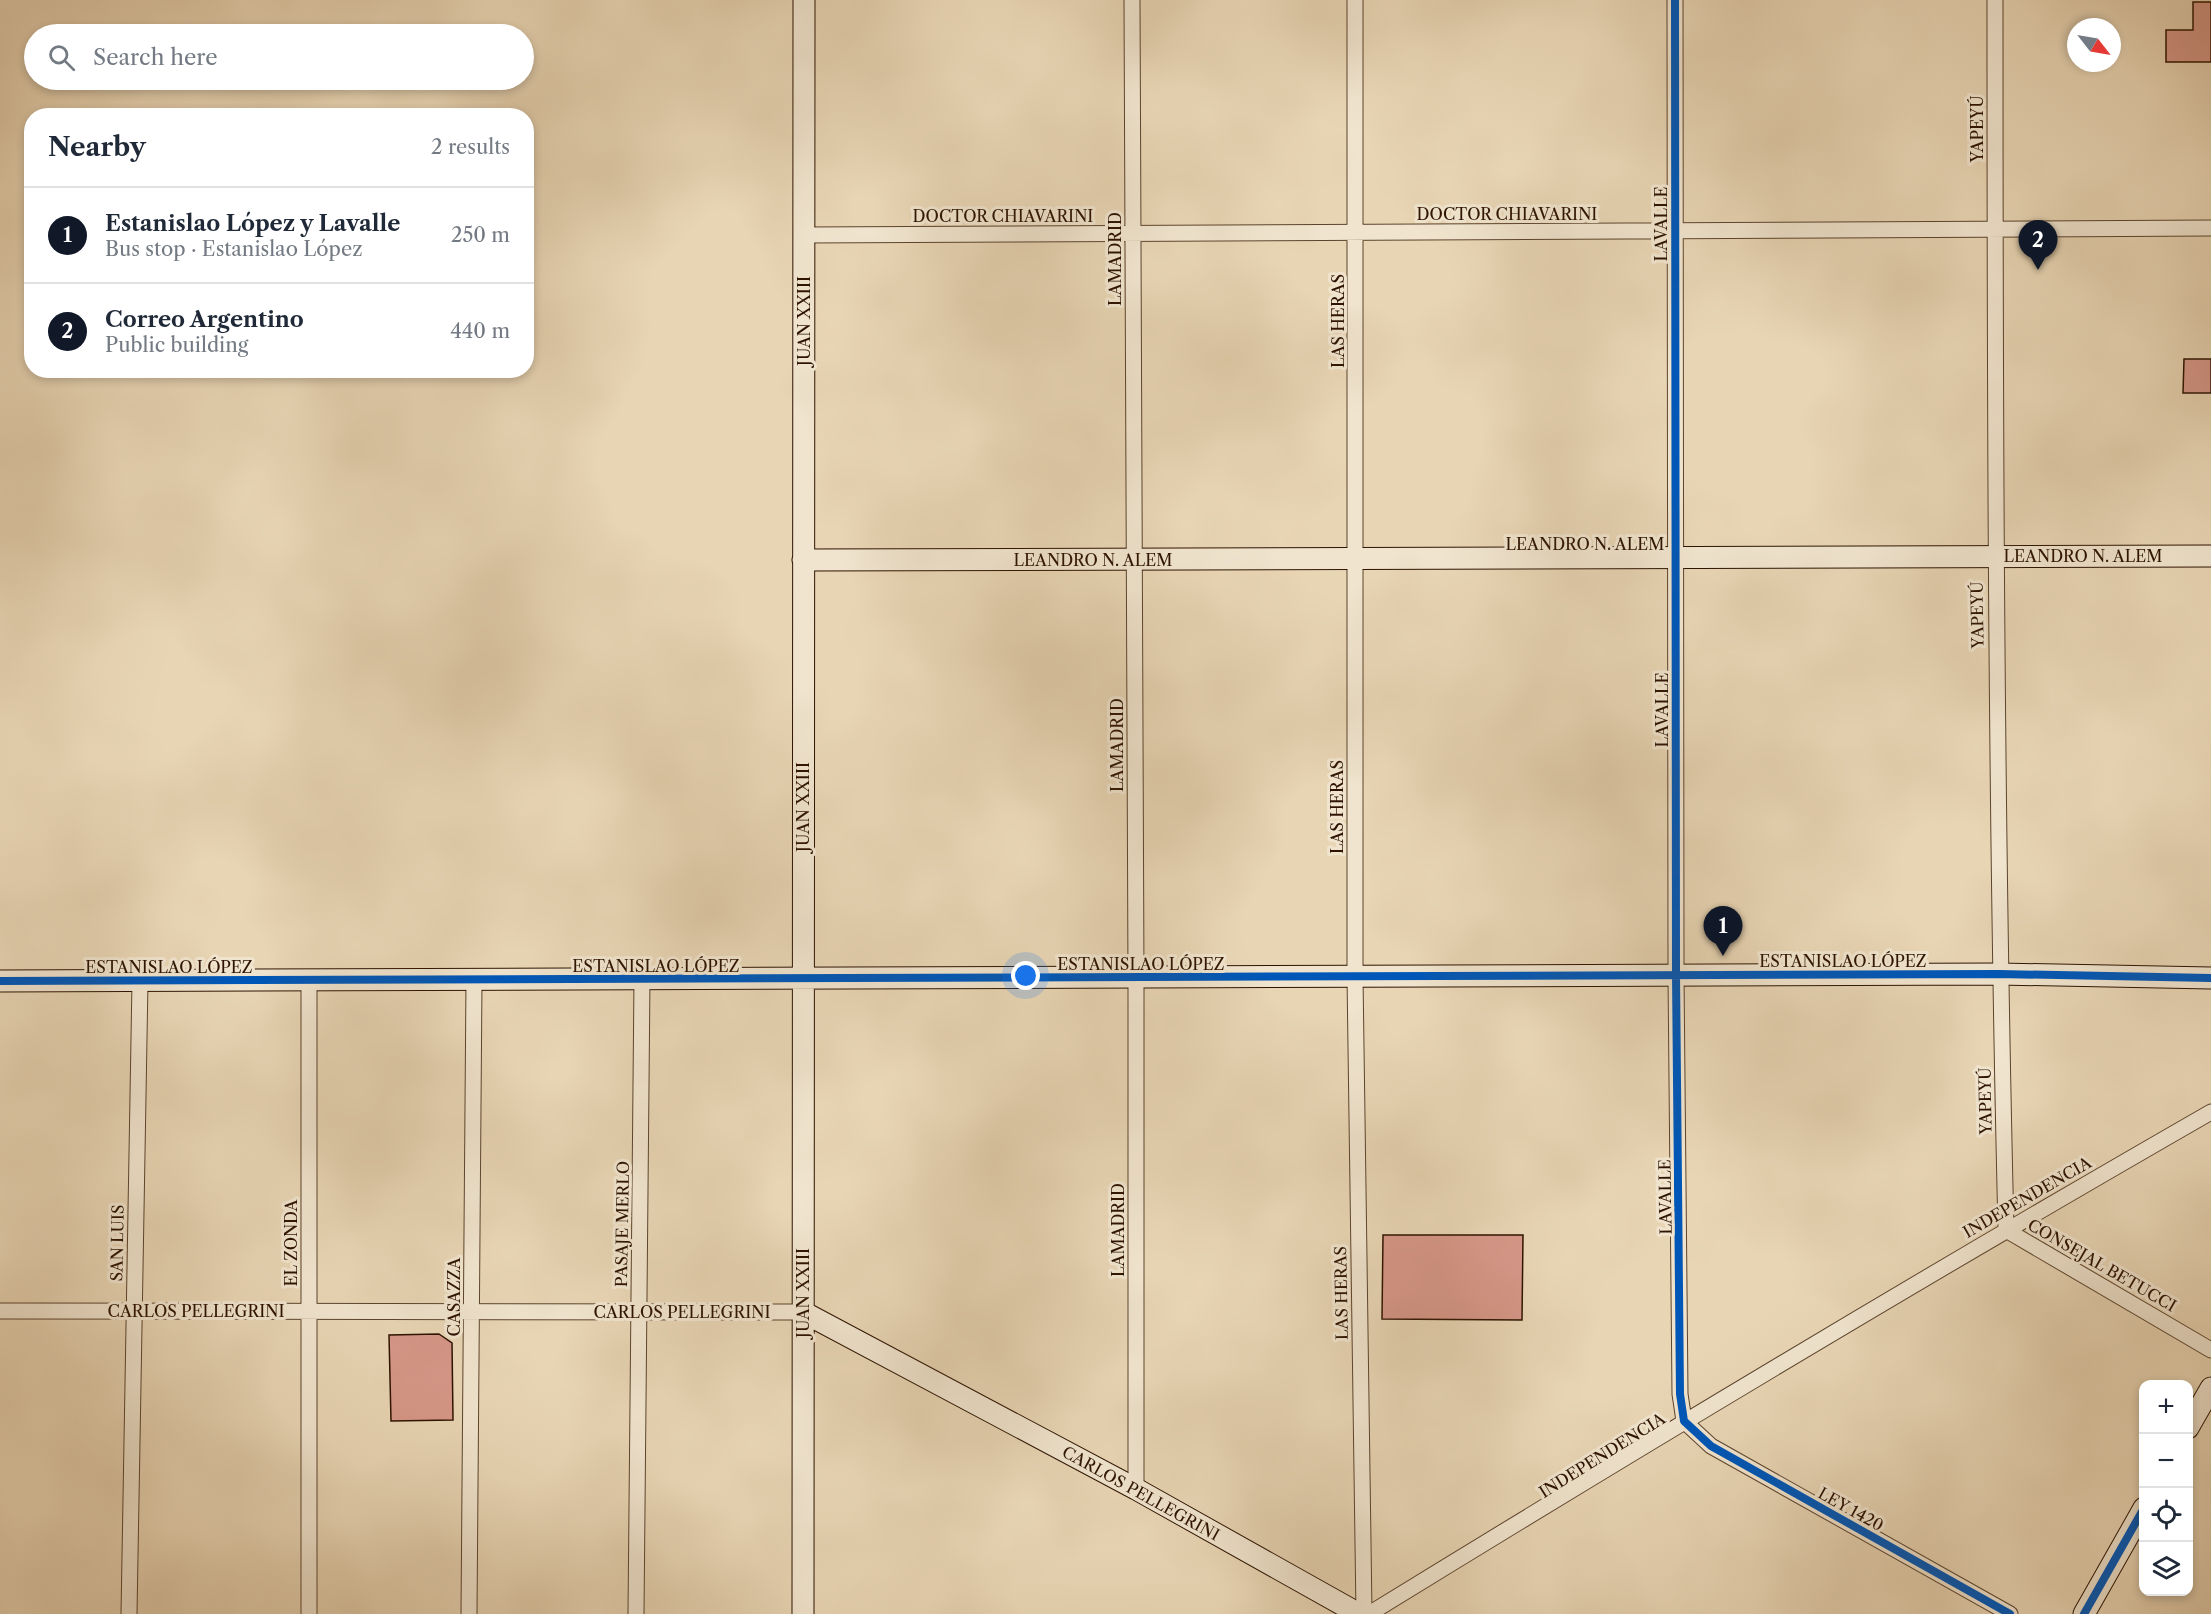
<!DOCTYPE html>
<html lang="en">
<head>
<meta charset="utf-8">
<style>
  :root { --surface:#fff; --page:#f2f2f3; --text:#1f2937; --muted:#747a83; --line:#e0e1e3; --accent:#111827 }
  body { margin:0; font-family:"Libre Caslon Text",serif; background:var(--page); color:var(--text) }
  .controls { position:absolute; right:18px; bottom:18px; display:grid; overflow:hidden; border-radius:12px; box-shadow:0 3px 9px #0003 }
  .controls button { width:54px; height:54px; display:grid; place-items:center; padding:0; border:0; border-bottom:2px solid var(--line); background:var(--surface); color:var(--text); font:30px sans-serif }
  .compass { position:absolute; left:2067px; top:18px; width:54px; height:54px; border-radius:50%; background:var(--surface); box-shadow:0 3px 9px #0003; rotate:121deg }
  .you { position:absolute; left:1026px; top:976px; width:21px; height:21px; margin:-15px; border:4px solid #fff; border-radius:50%; background:#1a73e8; box-shadow:0 0 0 9px #1a73e833 }
  .badge { display:grid; place-items:center; width:39px; height:39px; border-radius:50%; background:var(--accent); color:#fff; font-size:20px; font-weight:700 }
  .pin { position:absolute; translate:-50% -50px; filter:drop-shadow(0 2px 3px #0008) }
  .pin::after { content:''; position:absolute; top:32px; width:21px; height:18px; background:inherit; clip-path:polygon(0 0,100% 0,50% 100%) }
  .list { margin:0; padding:0; list-style:none }
  h2 { display:flex; justify-content:space-between; align-items:center; height:78px; margin:0; padding:0 24px; font-size:26px }
  h2 small { font-size:20px; font-weight:400; color:var(--muted) }
  .list li { display:grid; grid-template-columns:39px 1fr auto; gap:18px; align-items:center; box-sizing:border-box; height:96px; padding:0 24px; border-top:2px solid var(--line) }
  .list b { display:block; font-size:22px; white-space:nowrap }
  .list p { margin:0; font-size:20px; white-space:nowrap; color:var(--muted) }
  .list em { font-size:20px; font-style:normal; color:var(--muted) }
  .icon { flex:none; width:33px; height:33px; fill:none; stroke:currentColor; stroke-width:2; stroke-linecap:round; stroke-linejoin:round }
  .map { position:relative; flex:none; width:2211px; height:1614px; overflow:hidden }
  .search { position:absolute; background:var(--surface); box-shadow:0 3px 9px #0003; left:24px; top:24px; width:510px; height:66px; display:flex; align-items:center; gap:15px; box-sizing:border-box; padding:0 21px; border-radius:33px; color:var(--muted); font-size:22px }
  .panel { position:absolute; background:var(--surface); box-shadow:0 3px 9px #0003; left:24px; top:108px; width:510px; height:270px; border-radius:24px }
  .map>svg:first-child { display:block }
  .building { fill:#d69788; stroke:#2d1300; stroke-width:1.5 }
  .lines { fill:none; stroke-linecap:round; stroke-linejoin:round }
  .street-casing { stroke:#5c442d; stroke-width:17 }
  .secondary-casing { stroke:#2d1300; stroke-width:23 }
  .street { stroke:#f0e4ce; stroke-width:15 }
  .secondary { stroke:#f0e4ce; stroke-width:21 }
  .cycleway-casing { stroke:#f0e4ce; stroke-width:11 }
  .cycleway { stroke:#0057b8; stroke-width:8 }
  .labels { text-anchor:middle; dominant-baseline:central; stroke-width:6; stroke-linejoin:round; paint-order:stroke }
  .street-label { font-size:16px; fill:#2d1300; stroke:#f0e4ce }
</style>
</head>
<body>
<div class="map">
<svg width="2211" height="1614" viewBox="0 0 2211 1614">
  <rect width="100%" height="100%" fill="#e8d5b4"/>
  <filter id="stains"><feTurbulence type="fractalNoise" baseFrequency=".00333" numOctaves="4"/><feColorMatrix values="0 0 0 0 .2 0 0 0 0 .09 0 0 0 0 .02 0 0 0 .5 -.17"/></filter>
  <radialGradient id="worn" r=".72"><stop offset=".6" stop-color="#630" stop-opacity="0"/><stop offset="1" stop-color="#630" stop-opacity=".3"/></radialGradient>
  <path class="building" d="M 2193,2 L 2211,2 L 2211,62 L 2166,62 L 2166,30 L 2193,30 Z
    M 2184,359 L 2211,359 L 2211,393 L 2183,393 Z
    M 1383,1235 L 1523,1235 L 1522,1320 L 1382,1319 Z
    M 439,1334 L 452,1343 L 453,1420 L 391,1421 L 389,1335 Z"/>
  <g class="lines">
    <defs>
      <path id="street" d="M 1132,0 L 1136,977 L 1136,1489
        M 1355,0 L 1355,976 L 1364,1614
        M 1675,0 L 1676,975 L 1680,1394 L 1684,1421 L 1711,1446 L 2010,1614
        M 1995,0 C 1995,410 1996,820 2006,1230
        M 804,235 L 2211,228
        M 309,980 L 309,1614
        M 2006,1230 L 2211,1350
        M 0,1311 L 803,1312
        M 129,1614 L 140,981
        M 469,1614 L 474,980
        M 636,1614 L 642,979
        M 1369,1614 C 1647,1443 1927,1275 2211,1112"/>
      <path id="secondary" d="M 803,560 L 2211,556
        M 0,981 L 1999,974 L 2211,978
        M 803,1312 L 1136,1489 L 1359,1614
        M 2188,1428 L 2211,1388
        M 803,1614 L 804,0
        M 2084,1614 L 2144,1508"/>
    </defs>
    <use href="#street" class="street-casing"/>
    <use href="#secondary" class="secondary-casing"/>
    <use href="#street" class="street"/>
    <use href="#secondary" class="secondary"/>
    <defs>
      <path id="cycleway" d="M 1675,0 L 1676,975 L 1680,1394 L 1684,1421 L 1711,1446 L 2010,1614
        M 0,981 L 1999,974 L 2211,978
        M 2084,1614 L 2144,1508"/>
    </defs>
    <use href="#cycleway" class="cycleway-casing"/>
    <use href="#cycleway" class="cycleway"/>
  </g>
  <g class="labels">
    <g class="street-label">
      <text transform="translate(1977 129) rotate(-90)">YAPEYÚ</text>
      <text x="1507" y="214">DOCTOR CHIAVARINI</text>
      <text x="1003" y="216">DOCTOR CHIAVARINI</text>
      <text transform="translate(1661 224) rotate(-90)">LAVALLE</text>
      <text transform="translate(1115 259) rotate(-90)">LAMADRID</text>
      <text transform="translate(804 321) rotate(-90)">JUAN XXIII</text>
      <text transform="translate(1338 321) rotate(-90)">LAS HERAS</text>
      <text x="1585" y="544">LEANDRO N. ALEM</text>
      <text x="2083" y="556">LEANDRO N. ALEM</text>
      <text x="1093" y="560">LEANDRO N. ALEM</text>
      <text transform="translate(1977 615) rotate(-91)">YAPEYÚ</text>
      <text transform="translate(1662 710) rotate(-90)">LAVALLE</text>
      <text transform="translate(1117 745) rotate(-90)">LAMADRID</text>
      <text transform="translate(803 807) rotate(-90)">JUAN XXIII</text>
      <text transform="translate(1337 807) rotate(-90)">LAS HERAS</text>
      <text x="1843" y="961">ESTANISLAO LÓPEZ</text>
      <text x="1141" y="964">ESTANISLAO LÓPEZ</text>
      <text x="656" y="966">ESTANISLAO LÓPEZ</text>
      <text x="169" y="967">ESTANISLAO LÓPEZ</text>
      <text transform="translate(1985 1101) rotate(-91)">YAPEYÚ</text>
      <text transform="translate(1665 1197) rotate(-91)">LAVALLE</text>
      <text transform="translate(2027 1197) rotate(-30)">INDEPENDENCIA</text>
      <text transform="translate(622 1224) rotate(-89)">PASAJE MERLO</text>
      <text transform="translate(1118 1230) rotate(-90)">LAMADRID</text>
      <text transform="translate(117 1243) rotate(-89)">SAN LUIS</text>
      <text transform="translate(291 1243) rotate(-90)">EL ZONDA</text>
      <text transform="translate(2102 1265) rotate(30)">CONSEJAL BETUCCI</text>
      <text transform="translate(803 1293) rotate(-90)">JUAN XXIII</text>
      <text transform="translate(1341 1293) rotate(-91)">LAS HERAS</text>
      <text transform="translate(454 1297) rotate(-90)">CASAZZA</text>
      <text x="196" y="1311">CARLOS PELLEGRINI</text>
      <text x="682" y="1312">CARLOS PELLEGRINI</text>
      <text transform="translate(1602 1455) rotate(-32)">INDEPENDENCIA</text>
      <text transform="translate(1141 1493) rotate(29)">CARLOS PELLEGRINI</text>
      <text transform="translate(1851 1509) rotate(29)">LEY 1420</text>
    </g>
  </g>
  <rect width="100%" height="100%" filter="url(#stains)"/>
  <rect width="100%" height="100%" fill="url(#worn)"/>
</svg>
<div class="controls">
<button>+</button>
<button>−</button>
<button><svg class="icon" aria-label="locate" viewBox="0 0 24 24"><circle cx="12" cy="12" r="6"/><path d="M12 2v4M12 18v4M2 12h4M18 12h4"/></svg></button>
<button><svg class="icon" aria-label="layers" viewBox="0 0 24 24"><path d="M12 4l9 5-9 5-9-5zM3 14l9 5 9-5"/></svg></button>
</div>
<svg class="compass" viewBox="-18 -18 36 36"><path d="M0-13l5 13h-10z" fill="#e53935"/><path d="M0 13l5-13h-10z" fill="#747a83"/></svg>
<div class="you"></div>
<div class="pin badge" style="left:1723px;top:956px">1</div>
<div class="pin badge" style="left:2038px;top:270px">2</div>
<div class="search"><svg class="icon" aria-label="search" viewBox="0 0 24 24"><circle cx="10" cy="10" r="6"/><path d="M15 15l6 6"/></svg>Search here</div>
<section class="panel">
<h2>Nearby<small>2 results</small></h2>
<ul class="list">
<li><span class="badge">1</span><div><b>Estanislao López y Lavalle</b><p>Bus stop · Estanislao López</p></div><em>250 m</em></li>
<li><span class="badge">2</span><div><b>Correo Argentino</b><p>Public building</p></div><em>440 m</em></li>
</ul>
</section>
</div>
</body>
</html>
